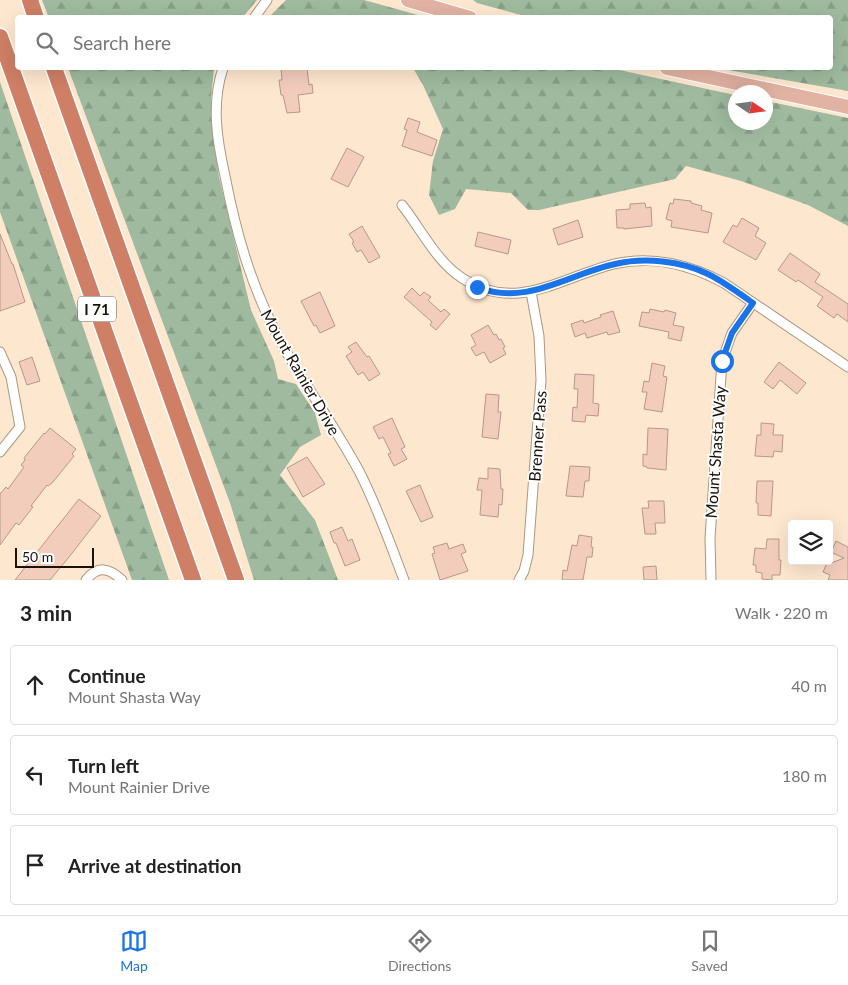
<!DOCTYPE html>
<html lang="en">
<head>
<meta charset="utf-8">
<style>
  :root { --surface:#fff; --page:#f6f6f6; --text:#222; --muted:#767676; --line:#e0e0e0; --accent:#1a73e8 }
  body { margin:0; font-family:Lato,sans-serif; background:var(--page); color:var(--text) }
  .controls { position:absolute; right:15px; bottom:15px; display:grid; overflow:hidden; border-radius:5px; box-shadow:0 5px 20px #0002 }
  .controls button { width:45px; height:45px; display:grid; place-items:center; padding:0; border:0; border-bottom:1px solid var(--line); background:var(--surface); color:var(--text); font:25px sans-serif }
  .compass { position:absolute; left:728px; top:85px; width:45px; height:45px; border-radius:50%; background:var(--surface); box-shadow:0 5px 20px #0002; rotate:103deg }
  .scale { position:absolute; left:15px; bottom:12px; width:79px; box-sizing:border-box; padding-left:5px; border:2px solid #191209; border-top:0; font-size:14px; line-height:18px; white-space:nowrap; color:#191209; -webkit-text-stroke:4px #fff; paint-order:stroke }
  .stop { position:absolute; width:15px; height:15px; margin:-11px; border:4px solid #1a73e8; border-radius:50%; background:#fff }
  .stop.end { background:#1a73e8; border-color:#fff; box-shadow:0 1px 5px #0008 }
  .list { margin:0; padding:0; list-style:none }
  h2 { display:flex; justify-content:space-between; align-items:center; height:65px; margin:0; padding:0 20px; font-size:21px }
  h2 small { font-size:16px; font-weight:400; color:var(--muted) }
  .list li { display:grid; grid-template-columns:32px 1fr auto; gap:15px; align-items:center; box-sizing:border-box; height:80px; margin:0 10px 10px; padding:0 10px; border:1px solid var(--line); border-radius:5px }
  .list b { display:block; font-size:19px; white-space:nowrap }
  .list p { margin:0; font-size:16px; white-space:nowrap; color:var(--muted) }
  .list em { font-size:16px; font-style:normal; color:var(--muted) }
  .icon { flex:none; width:28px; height:28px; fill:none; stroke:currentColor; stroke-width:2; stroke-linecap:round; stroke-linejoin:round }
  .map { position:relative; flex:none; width:848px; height:580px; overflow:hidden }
  .search { position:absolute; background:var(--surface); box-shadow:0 5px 20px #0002; left:15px; right:15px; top:15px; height:55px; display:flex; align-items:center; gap:12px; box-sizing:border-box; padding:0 18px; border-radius:5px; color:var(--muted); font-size:19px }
  .sheet { height:335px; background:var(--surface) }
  nav { display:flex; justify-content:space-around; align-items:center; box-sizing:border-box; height:70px; border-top:1px solid var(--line); background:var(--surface); font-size:14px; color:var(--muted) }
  nav a { display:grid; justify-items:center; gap:2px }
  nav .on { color:var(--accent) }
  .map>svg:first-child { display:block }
  .forest { fill:url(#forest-firs) }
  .building { fill:#f2cdbc; stroke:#b6988b }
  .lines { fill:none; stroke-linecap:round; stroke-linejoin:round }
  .minor-casing { stroke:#ad9781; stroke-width:11 }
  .primary-casing { stroke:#fff; stroke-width:16 }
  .motorway-casing { stroke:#fff; stroke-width:19 }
  .minor { stroke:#fff; stroke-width:9 }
  .primary { stroke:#e2b2a3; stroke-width:14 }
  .motorway { stroke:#cf7f65; stroke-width:16 }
  .route { stroke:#1a73e8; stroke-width:6 }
  .labels { text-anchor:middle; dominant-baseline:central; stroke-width:4; stroke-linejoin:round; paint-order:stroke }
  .shield { fill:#fff; stroke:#5e5953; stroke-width:1 }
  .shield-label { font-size:15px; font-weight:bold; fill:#191209 }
  .street-label { font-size:16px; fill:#191209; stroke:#fff }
</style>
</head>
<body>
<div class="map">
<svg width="848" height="580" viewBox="0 0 848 580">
  <defs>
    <pattern id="forest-firs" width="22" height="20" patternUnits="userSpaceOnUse" patternTransform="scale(1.25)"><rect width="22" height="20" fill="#9fba9e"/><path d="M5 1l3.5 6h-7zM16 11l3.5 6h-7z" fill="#889f87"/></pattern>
  </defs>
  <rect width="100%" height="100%" fill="#fee7cf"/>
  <path class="forest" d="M 42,0 L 257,0 L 243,17 L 49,18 Z
    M 286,0 L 364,0 L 425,17 L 269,17 Z
    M 473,0 L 848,0 L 848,91 L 717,68 L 830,68 L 830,18 L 532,18 L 477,3 Z
    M 68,68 L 214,68 L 211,99 L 219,177 L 251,310 L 274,361 L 278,379 L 296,384 L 315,413 L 321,435 L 300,447 L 280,475 L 315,520 L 338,580 L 254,580 L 230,503 Z
    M 413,68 L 610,68 L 735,95 L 736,122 L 766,122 L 766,101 L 848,118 L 848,226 L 808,205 L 741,181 L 686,166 L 675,179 L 539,210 L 528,210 L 511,193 L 466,189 L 455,209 L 439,215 L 429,195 L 433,161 L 443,129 L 423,85 Z
    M 0,82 L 169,580 L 132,580 L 0,212 Z"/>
  <path class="building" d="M 281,68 L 307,68 L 309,85 L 312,84 L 313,93 L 298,95 L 300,112 L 287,113 L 283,95 L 281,95 L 279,80 L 282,80 Z
    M 408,118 L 420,122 L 417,132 L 437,140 L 432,156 L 402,146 L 407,130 L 404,129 Z
    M 347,148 L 364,157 L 348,187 L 331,179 Z
    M 674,199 L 691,201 L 691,203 L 702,206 L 701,210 L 712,213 L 708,233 L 671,227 L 672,221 L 666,219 L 670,203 L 673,204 Z
    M 645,203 L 646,208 L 651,207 L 652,226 L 624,229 L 624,228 L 617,228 L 616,210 L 630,209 L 630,204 Z
    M 742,218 L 759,228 L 755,236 L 766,243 L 756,260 L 723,242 L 733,225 L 737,227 Z
    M 578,220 L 583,237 L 558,245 L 553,229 Z
    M 362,226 L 380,257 L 369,263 L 361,250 L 357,252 L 352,243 L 354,242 L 349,234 Z
    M 478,232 L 511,240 L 508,254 L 475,246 Z
    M 0,234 L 12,264 L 13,264 L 25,302 L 0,311 Z
    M 790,253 L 820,274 L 815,282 L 848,304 L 848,322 L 837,314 L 834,318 L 817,306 L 823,297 L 798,280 L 796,282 L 778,270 Z
    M 412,288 L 420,296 L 424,292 L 431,297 L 428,300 L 441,312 L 444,309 L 450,314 L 436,330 L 430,325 L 432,322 L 404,297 Z
    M 320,292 L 335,326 L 320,333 L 316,325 L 314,326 L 301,301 Z
    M 650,309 L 664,312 L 665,310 L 676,313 L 673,325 L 684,327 L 681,341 L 668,338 L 669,332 L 639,326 L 642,312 L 649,313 Z
    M 613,311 L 620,332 L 608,335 L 607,332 L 587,338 L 585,333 L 575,337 L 571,324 L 583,320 L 584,323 L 601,317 L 600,315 Z
    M 488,325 L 494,335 L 496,334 L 499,340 L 501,339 L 505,347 L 503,348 L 506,354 L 490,363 L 484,352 L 476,356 L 471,348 L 476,345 L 471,335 Z
    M 356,342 L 367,357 L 369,356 L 380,374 L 369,381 L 363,372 L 358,375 L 346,356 L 352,352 L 348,347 Z
    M 32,357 L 40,381 L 27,385 L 19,362 Z
    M 779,362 L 806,383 L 797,394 L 780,380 L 773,389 L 764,382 Z
    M 652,363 L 665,366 L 663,376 L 667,377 L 662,412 L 644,409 L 647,392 L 642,392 L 644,381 L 649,382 Z
    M 575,374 L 594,375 L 593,403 L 599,404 L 598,416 L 586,415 L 585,422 L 572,421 L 573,407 L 577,408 L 578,389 L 574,389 Z
    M 486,394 L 499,395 L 498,412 L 501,412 L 498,439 L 482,437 Z
    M 392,418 L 405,447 L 401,449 L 407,459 L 394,466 L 388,454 L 391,453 L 383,437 L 379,439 L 373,427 Z
    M 761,423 L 774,424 L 773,435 L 783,435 L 782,452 L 774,451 L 773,457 L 755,456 L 757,435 L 761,435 Z
    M 50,428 L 76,449 L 72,454 L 74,456 L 53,482 L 48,486 L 47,485 L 31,506 L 33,507 L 19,525 L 16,523 L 0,545 L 0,494 L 6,487 L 8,489 L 24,467 L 21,465 L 25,460 L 24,458 L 44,433 L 45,434 Z
    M 648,428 L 668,429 L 666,470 L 647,468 L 647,467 L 643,466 L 643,454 L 647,455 Z
    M 307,457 L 325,484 L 303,497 L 287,468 Z
    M 570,466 L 590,467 L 589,481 L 585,481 L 583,497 L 566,496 Z
    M 488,468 L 500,469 L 501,489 L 503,489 L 502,505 L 499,504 L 498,517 L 480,515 L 482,490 L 477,490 L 479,478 L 488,479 Z
    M 757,481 L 773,481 L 771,516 L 758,515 L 758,503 L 756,503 Z
    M 420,485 L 433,517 L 421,522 L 406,491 Z
    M 79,499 L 101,516 L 69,557 L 50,580 L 15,580 Z
    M 648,501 L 664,501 L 665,523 L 655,523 L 656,534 L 645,534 L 642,508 L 649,508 Z
    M 342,527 L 348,541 L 352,539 L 360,560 L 345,566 L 336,543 L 334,543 L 330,532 Z
    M 579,535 L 592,537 L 591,547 L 593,547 L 592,557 L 587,557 L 583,580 L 562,580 L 563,570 L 567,571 L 572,545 L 577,546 Z
    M 767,539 L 779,539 L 779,560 L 781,560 L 780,575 L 772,575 L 772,580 L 762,579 L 762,573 L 756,572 L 756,565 L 753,565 L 755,548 L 766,549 Z
    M 836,541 L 848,547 L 848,580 L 828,580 L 830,575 L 823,572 L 826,565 L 844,558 L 831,552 Z
    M 447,543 L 449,549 L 463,544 L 466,552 L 461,554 L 468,571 L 440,580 L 432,554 L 435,553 L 433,547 Z
    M 656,566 L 657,580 L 644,580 L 643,567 Z"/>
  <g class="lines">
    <defs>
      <path id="minor" d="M 254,18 L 267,0
        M 223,68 C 211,104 217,140 225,176 C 237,238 253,292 284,348 C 308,389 336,429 359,471 C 377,506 390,543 404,580
        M 402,205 C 421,229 436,261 462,278 C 516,314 561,277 614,264 C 652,255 691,265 724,283 L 848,367
        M 0,352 L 11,377 L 20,427 L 0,452
        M 86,580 C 98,565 109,568 122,580
        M 519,580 L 524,571 L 528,555 L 541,380 L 539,336 L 531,292
        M 711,580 L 710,538 L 722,361 L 732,333 L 753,303"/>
      <path id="primary" d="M 408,0 L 470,18
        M 667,68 L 848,107"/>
      <path id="motorway" d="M 30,0 L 36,18
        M 0,37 L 193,580
        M 54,68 L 236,580"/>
    </defs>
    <use href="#minor" class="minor-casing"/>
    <use href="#primary" class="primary-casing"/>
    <use href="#motorway" class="motorway-casing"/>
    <use href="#minor" class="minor"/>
    <use href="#primary" class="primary"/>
    <use href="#motorway" class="motorway"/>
  </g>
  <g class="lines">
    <path class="route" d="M 477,287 C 526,307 568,274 615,264 C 645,257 681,261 708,274 C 724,282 739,293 753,303 L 732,333 L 722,361"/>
  </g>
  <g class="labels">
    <rect class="shield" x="78" y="296.5" width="38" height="25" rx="4"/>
    <g class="shield-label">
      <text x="97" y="309">I 71</text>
    </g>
    <g class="street-label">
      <text transform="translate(301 372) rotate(60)">Mount Rainier Drive</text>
      <text transform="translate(537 436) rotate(-86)">Brenner Pass</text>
      <text transform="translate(715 452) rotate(-86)">Mount Shasta Way</text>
    </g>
  </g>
</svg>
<div class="controls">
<button><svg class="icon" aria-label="layers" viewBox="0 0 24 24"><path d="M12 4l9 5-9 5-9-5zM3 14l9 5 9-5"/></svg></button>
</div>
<svg class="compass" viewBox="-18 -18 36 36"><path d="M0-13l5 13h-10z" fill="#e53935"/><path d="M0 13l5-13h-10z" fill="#767676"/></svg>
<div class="scale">50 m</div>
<div class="stop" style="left:722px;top:361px"></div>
<div class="stop end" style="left:477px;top:287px"></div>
<div class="search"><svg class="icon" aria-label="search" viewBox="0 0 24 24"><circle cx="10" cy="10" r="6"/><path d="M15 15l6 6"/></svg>Search here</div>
</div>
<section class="sheet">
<h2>3 min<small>Walk · 220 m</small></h2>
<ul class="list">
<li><svg class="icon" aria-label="ahead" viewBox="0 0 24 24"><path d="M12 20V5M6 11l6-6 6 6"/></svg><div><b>Continue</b><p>Mount Shasta Way</p></div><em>40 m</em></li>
<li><svg class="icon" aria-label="left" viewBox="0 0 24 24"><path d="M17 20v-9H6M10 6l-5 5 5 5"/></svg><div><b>Turn left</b><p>Mount Rainier Drive</p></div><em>180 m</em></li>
<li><svg class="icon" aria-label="arrive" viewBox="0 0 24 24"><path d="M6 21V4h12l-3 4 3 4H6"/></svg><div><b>Arrive at destination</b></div></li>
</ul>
</section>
<nav>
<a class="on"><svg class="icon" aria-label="map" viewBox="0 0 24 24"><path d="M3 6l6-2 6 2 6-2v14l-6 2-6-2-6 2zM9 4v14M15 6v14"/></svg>Map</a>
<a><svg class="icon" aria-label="directions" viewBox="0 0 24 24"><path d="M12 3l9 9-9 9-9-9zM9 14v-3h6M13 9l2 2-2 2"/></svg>Directions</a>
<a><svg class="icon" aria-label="saved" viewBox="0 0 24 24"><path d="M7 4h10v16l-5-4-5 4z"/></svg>Saved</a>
</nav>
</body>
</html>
